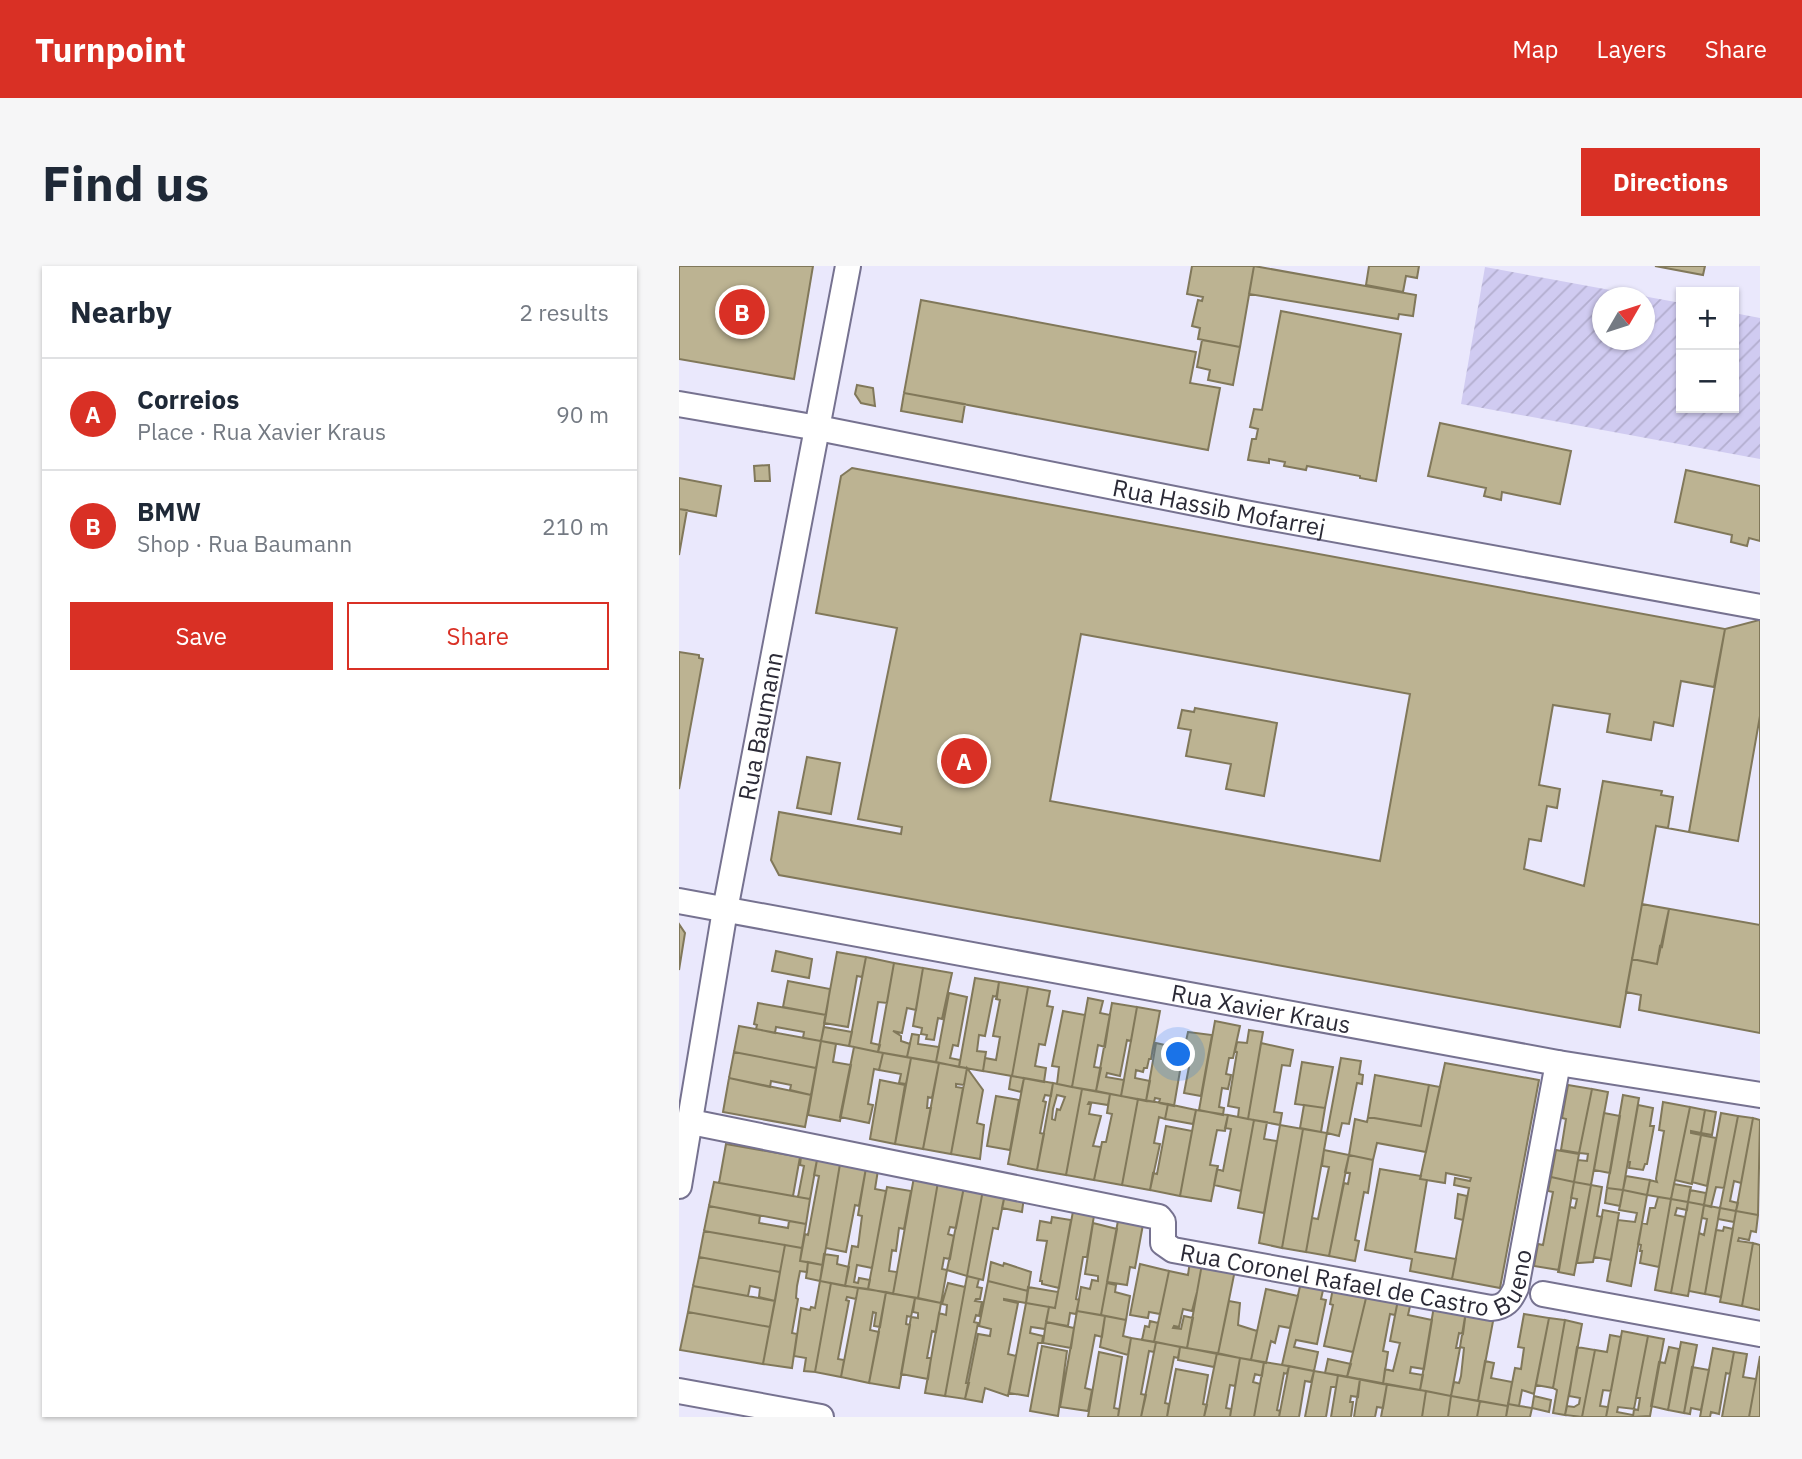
<!DOCTYPE html>
<html lang="en">
<head>
<meta charset="utf-8">
<style>
  :root { --surface:#fff; --page:#f6f6f7; --text:#1f2937; --muted:#747a83; --line:#e0e1e3; --accent:#d93025 }
  body { margin:0; font-family:"IBM Plex Sans",sans-serif; background:var(--page); color:var(--text) }
  .controls { position:absolute; right:21px; top:21px; display:grid; overflow:hidden; border-radius:0px; box-shadow:0 2px 5px #0004 }
  .controls button { width:63px; height:63px; display:grid; place-items:center; padding:0; border:0; border-bottom:2px solid var(--line); background:var(--surface); color:var(--text); font:35px sans-serif }
  .compass { position:absolute; left:913px; top:21px; width:63px; height:63px; border-radius:50%; background:var(--surface); box-shadow:0 2px 5px #0004; rotate:51deg }
  .you { position:absolute; left:500px; top:789px; width:24px; height:24px; margin:-18px; border:5px solid #fff; border-radius:50%; background:#1a73e8; box-shadow:0 0 0 10px #1a73e833 }
  .badge { display:grid; place-items:center; width:46px; height:46px; border-radius:50%; background:var(--accent); color:#fff; font-size:23px; font-weight:700 }
  .pin { position:absolute; translate:-50% -50%; border:4px solid #fff; box-shadow:0 2px 7px #0006 }
  .list { margin:0; padding:0; list-style:none }
  h2 { display:flex; justify-content:space-between; align-items:center; height:91px; margin:0; padding:0 28px; font-size:30px }
  h2 small { font-size:23px; font-weight:400; color:var(--muted) }
  .list li { display:grid; grid-template-columns:46px 1fr auto; gap:21px; align-items:center; box-sizing:border-box; height:112px; padding:0 28px; border-top:2px solid var(--line) }
  .list b { display:block; font-size:26px; white-space:nowrap }
  .list p { margin:0; font-size:23px; white-space:nowrap; color:var(--muted) }
  .list em { font-size:23px; font-style:normal; color:var(--muted) }
  .actions { display:flex; gap:14px; padding:21px 28px }
  .actions a { flex:1; padding:16px 0; border:2px solid var(--accent); border-radius:0px; text-align:center; font-size:24px; color:var(--accent) }
  .actions .main { background:var(--accent); color:#fff }
  .map { position:relative; flex:none; width:1081px; height:1151px; overflow:hidden; border-radius:0px }
  header { display:flex; align-items:center; gap:42px; box-sizing:border-box; height:98px; padding:0 35px; background:var(--accent); color:#fff }
  header strong { font-size:33px }
  nav { display:flex; gap:38px; margin-inline-start:auto; font-size:24px }
  .intro { display:flex; align-items:center; justify-content:space-between; box-sizing:border-box; height:168px; padding:0 42px }
  h1 { margin:0; font-size:49px }
  .button { padding:18px 32px; border-radius:0px; background:var(--accent); color:#fff; font-size:24px; font-weight:700 }
  main { display:flex; gap:42px; padding:0 42px }
  aside { flex:1; background:var(--surface); border-radius:0px; box-shadow:0 2px 5px #0004 }
  .map>svg:first-child { display:block }
  .garden { fill:url(#garden-furrows); fill-rule:evenodd }
  .building { fill:#bcb392; stroke:#81785a; stroke-width:2; fill-rule:evenodd }
  .lines { fill:none; stroke-linecap:round; stroke-linejoin:round }
  .minor-casing { stroke:#767290; stroke-width:28 }
  .minor { stroke:#fff; stroke-width:24 }
  .labels { text-anchor:middle; dominant-baseline:central; stroke-width:7; stroke-linejoin:round; paint-order:stroke }
  .street-label { font-size:24px; fill:#2b2a36; stroke:#fff }
</style>
</head>
<body>
<header>
<strong>Turnpoint</strong>
<nav><a>Map</a><a>Layers</a><a>Share</a></nav>
</header>
<div class="intro"><h1>Find us</h1><a class="button">Directions</a></div>
<main>
<aside>
<h2>Nearby<small>2 results</small></h2>
<ul class="list">
<li><span class="badge">A</span><div><b>Correios</b><p>Place · Rua Xavier Kraus</p></div><em>90 m</em></li>
<li><span class="badge">B</span><div><b>BMW</b><p>Shop · Rua Baumann</p></div><em>210 m</em></li>
</ul>
<div class="actions"><a class="main">Save</a><a>Share</a></div>
</aside>
<div class="map">
<svg width="1081" height="1151" viewBox="0 0 1081 1151">
  <defs>
    <pattern id="garden-furrows" width="10" height="10" patternUnits="userSpaceOnUse" patternTransform="scale(1.75)"><rect width="10" height="10" fill="#d0cbf1"/><path d="M-1 1l2-2M0 10L10 0M9 11l2-2" fill="none" stroke="#b3aecf"/></pattern>
  </defs>
  <rect width="100%" height="100%" fill="#eae8fc"/>
  <path class="garden" d="M 806,1 L 1002,37 L 1002,142 L 1055,142 L 1055,47 L 1081,52 L 1081,193 L 782,138 ZM 924,32 L 966,32 L 966,74 L 924,74 Z"/>
  <path class="building" d="M 0,0 L 134,0 L 115,113 L 0,93 Z
    M 513,0 L 575,0 L 561,81 L 519,73 L 521,62 L 513,60 L 519,34 L 523,35 L 524,31 L 508,28 Z
    M 575,0 L 737,29 L 734,50 L 720,48 L 719,53 L 570,28 Z
    M 690,0 L 740,0 L 738,12 L 727,10 L 724,26 L 687,19 Z
    M 976,0 L 1026,0 L 1024,9 Z
    M 242,34 L 517,86 L 511,117 L 541,122 L 529,184 L 225,127 Z
    M 602,45 L 722,68 L 697,215 L 681,212 L 681,210 L 628,200 L 627,204 L 605,200 L 606,196 L 590,193 L 590,197 L 569,194 L 573,173 L 577,173 L 579,163 L 571,161 L 575,143 L 583,144 Z
    M 523,74 L 561,81 L 554,119 L 529,114 L 531,104 L 518,101 Z
    M 178,119 L 194,122 L 196,140 L 182,137 L 176,128 Z
    M 225,127 L 286,138 L 283,156 L 222,145 Z
    M 761,157 L 892,185 L 881,238 L 823,226 L 822,234 L 805,230 L 807,222 L 749,210 Z
    M 90,199 L 91,215 L 76,215 L 75,200 Z
    M 173,202 L 1046,363 L 1035,421 L 1002,415 L 994,460 L 975,456 L 972,474 L 928,466 L 931,448 L 874,439 L 860,519 L 881,523 L 878,542 L 868,540 L 862,575 L 850,573 L 845,603 L 905,620 L 924,515 L 983,525 L 982,529 L 994,531 L 989,562 L 977,560 L 941,761 L 100,609 L 92,594 L 100,546 L 222,568 L 223,561 L 179,553 L 218,362 L 137,347 L 162,210 ZM 402,368 L 731,428 L 701,595 L 371,535 Z
    M 1007,204 L 1081,220 L 1081,275 L 1070,272 L 1068,280 L 1052,276 L 1053,269 L 996,256 Z
    M 0,212 L 42,220 L 37,250 L 0,243 Z
    M 0,243 L 8,244 L 0,289 Z
    M 1080,354 L 1081,355 L 1081,767 L 960,744 L 962,729 L 947,726 L 953,693 L 978,698 L 981,680 L 983,681 L 990,643 L 963,638 L 977,560 L 1010,566 L 1046,363 Z
    M 0,386 L 20,389 L 20,392 L 24,393 L 0,523 Z
    M 516,442 L 598,457 L 585,530 L 547,523 L 552,498 L 507,490 L 512,464 L 499,462 L 503,444 L 515,446 Z
    M 1081,450 L 1081,659 L 963,638 L 977,560 L 1059,575 Z
    M 128,491 L 161,497 L 152,548 L 118,542 Z
    M 963,638 L 990,643 L 978,698 L 953,693 Z
    M 0,658 L 6,667 L 0,704 Z
    M 97,685 L 133,693 L 130,712 L 93,705 Z
    M 158,686 L 187,691 L 183,711 L 178,710 L 169,761 L 145,757 Z
    M 187,691 L 215,697 L 208,737 L 199,736 L 192,777 L 201,779 L 199,786 L 170,780 Z
    M 215,697 L 244,702 L 237,744 L 228,742 L 223,767 L 214,765 L 222,770 L 222,775 L 231,778 L 228,791 L 199,786 Z
    M 244,702 L 273,707 L 263,753 L 259,752 L 255,774 L 247,773 L 248,769 L 242,768 L 243,762 L 234,760 Z
    M 296,712 L 320,716 L 318,731 L 314,730 L 306,770 L 300,769 L 298,785 L 307,786 L 304,805 L 280,801 Z
    M 109,715 L 151,723 L 147,749 L 104,741 Z
    M 320,716 L 349,721 L 333,810 L 304,805 L 306,792 L 317,794 L 321,771 L 314,770 L 321,734 L 317,733 Z
    M 349,721 L 371,725 L 368,740 L 374,741 L 366,779 L 360,778 L 356,800 L 367,802 L 365,816 L 333,810 Z
    M 270,727 L 288,731 L 279,780 L 274,779 L 271,792 L 281,794 L 280,801 L 257,796 Z
    M 409,732 L 424,735 L 421,747 L 431,749 L 426,781 L 419,779 L 415,801 L 422,802 L 417,825 L 393,821 Z
    M 79,737 L 147,749 L 142,775 L 124,772 L 125,766 L 97,761 L 96,767 L 77,763 L 78,759 L 75,758 Z
    M 433,737 L 458,741 L 452,775 L 448,774 L 441,810 L 428,807 L 427,811 L 445,814 L 442,830 L 417,825 Z
    M 458,741 L 481,745 L 472,793 L 470,793 L 468,802 L 465,802 L 464,806 L 457,804 L 456,812 L 471,815 L 467,835 L 442,830 Z
    M 384,745 L 406,749 L 393,821 L 378,818 L 380,801 L 373,800 Z
    M 536,755 L 561,760 L 554,792 L 550,792 L 547,808 L 552,809 L 549,823 L 543,822 L 540,841 L 545,842 L 544,849 L 520,844 Z
    M 60,760 L 142,775 L 137,802 L 55,786 Z
    M 145,761 L 173,766 L 170,780 L 142,775 Z
    M 570,764 L 584,766 L 569,853 L 559,851 L 560,842 L 549,840 L 558,786 L 556,785 L 558,776 L 568,777 Z
    M 509,766 L 533,769 L 522,830 L 505,827 L 513,785 L 505,784 Z
    M 233,768 L 240,769 L 239,778 L 260,781 L 257,796 L 228,791 Z
    M 142,775 L 157,778 L 154,796 L 172,799 L 161,855 L 129,849 Z
    M 477,777 L 495,781 L 493,794 L 501,796 L 502,799 L 495,840 L 480,837 L 481,833 L 476,832 L 475,836 L 467,835 Z
    M 582,777 L 614,784 L 611,800 L 603,799 L 595,846 L 603,847 L 601,859 L 569,853 Z
    M 175,781 L 204,787 L 200,804 L 195,803 L 189,838 L 194,839 L 190,857 L 161,851 Z
    M 55,786 L 137,802 L 132,829 L 111,824 L 112,819 L 92,815 L 91,821 L 50,812 Z
    M 204,787 L 232,792 L 227,818 L 220,817 L 222,808 L 200,804 Z
    M 232,792 L 260,797 L 253,832 L 249,831 L 248,842 L 252,842 L 244,883 L 216,878 Z
    M 662,792 L 682,795 L 680,808 L 684,809 L 683,818 L 678,817 L 670,858 L 663,857 L 660,870 L 648,867 Z
    M 623,796 L 654,801 L 646,842 L 616,838 Z
    M 260,797 L 288,802 L 285,819 L 277,818 L 277,821 L 284,822 L 272,888 L 244,883 Z
    M 766,797 L 860,814 L 821,1022 L 773,1013 L 790,922 L 775,919 L 776,912 L 791,915 L 792,912 L 767,907 L 766,917 L 741,913 Z
    M 288,802 L 304,824 L 298,857 L 305,859 L 301,893 L 272,888 Z
    M 696,809 L 750,819 L 742,860 L 689,851 Z
    M 332,810 L 345,812 L 342,826 L 330,823 Z
    M 50,812 L 132,829 L 126,861 L 44,846 Z
    M 345,812 L 374,817 L 372,830 L 366,829 L 364,835 L 367,836 L 361,867 L 365,868 L 358,904 L 329,898 Z
    M 201,814 L 226,819 L 216,878 L 191,873 Z
    M 374,817 L 403,823 L 387,909 L 358,904 ZM 378,829 L 386,831 L 381,844 L 378,843 L 376,854 L 373,853 L 374,843 Z
    M 750,819 L 761,821 L 747,886 L 698,877 L 694,894 L 670,889 L 676,853 L 688,856 L 689,851 L 742,860 Z
    M 889,819 L 913,823 L 900,887 L 882,884 L 887,853 L 883,852 Z
    M 403,823 L 431,828 L 429,839 L 410,836 L 409,838 L 412,838 L 410,848 L 422,850 L 414,880 L 422,881 L 415,914 L 387,909 Z
    M 913,823 L 929,826 L 912,919 L 895,916 L 899,894 L 908,895 L 909,888 L 900,887 Z
    M 431,828 L 459,833 L 443,919 L 415,914 L 423,876 L 427,876 L 433,848 L 428,847 Z
    M 944,829 L 960,832 L 944,924 L 928,922 Z
    M 317,830 L 340,834 L 331,884 L 308,880 Z
    M 459,833 L 489,838 L 486,853 L 480,851 L 475,877 L 481,878 L 471,924 L 443,919 Z
    M 984,836 L 1011,841 L 992,933 L 968,929 L 971,914 L 978,916 L 977,913 L 985,865 L 980,864 Z
    M 489,838 L 517,844 L 514,858 L 486,853 Z
    M 625,839 L 646,842 L 642,866 L 621,862 Z
    M 959,839 L 974,842 L 971,860 L 975,860 L 968,898 L 966,898 L 964,904 L 950,902 L 951,896 L 949,896 Z
    M 1011,841 L 1026,844 L 1022,867 L 1012,865 L 1012,867 L 1022,869 L 1013,918 L 996,914 Z
    M 517,844 L 549,849 L 546,865 L 538,864 L 531,899 L 539,900 L 532,935 L 501,930 Z
    M 1026,844 L 1037,846 L 1033,869 L 1022,867 Z
    M 925,847 L 941,850 L 931,907 L 915,904 Z
    M 1042,847 L 1059,850 L 1045,922 L 1037,921 L 1032,941 L 1025,939 Z
    M 549,849 L 575,854 L 562,925 L 535,919 L 538,903 L 544,905 L 552,863 L 546,862 Z
    M 1059,850 L 1074,852 L 1062,917 L 1055,915 L 1051,935 L 1059,937 L 1057,945 L 1041,942 Z
    M 1074,852 L 1081,854 L 1079,949 L 1057,945 Z
    M 575,854 L 588,856 L 585,873 L 598,875 L 585,947 L 559,942 Z
    M 601,859 L 624,863 L 603,982 L 580,977 Z
    M 487,860 L 513,865 L 501,930 L 471,924 L 474,907 L 478,908 Z
    M 624,863 L 648,867 L 627,986 L 603,982 Z
    M 1022,869 L 1037,872 L 1028,920 L 1013,916 Z
    M 47,878 L 121,891 L 114,930 L 40,917 Z
    M 645,884 L 670,889 L 650,990 L 627,986 L 633,952 L 639,953 L 650,901 L 643,900 Z
    M 877,884 L 900,888 L 895,916 L 872,911 Z
    M 670,889 L 694,894 L 689,927 L 685,926 L 676,974 L 680,975 L 676,995 L 650,990 L 665,917 L 669,918 L 671,907 L 666,906 Z
    M 122,891 L 138,894 L 131,933 L 119,931 L 125,900 L 121,899 Z
    M 138,894 L 161,898 L 144,999 L 121,995 L 126,968 L 129,969 L 140,910 L 135,909 Z
    M 161,898 L 187,902 L 180,940 L 176,939 L 167,986 L 147,982 Z
    M 187,902 L 199,904 L 196,923 L 207,925 L 193,1002 L 178,999 L 175,1016 L 179,1017 L 180,1012 L 191,1014 L 189,1023 L 166,1020 L 173,980 L 179,981 L 183,950 L 179,949 Z
    M 701,903 L 742,910 L 741,913 L 748,914 L 736,986 L 777,993 L 773,1013 L 731,1005 L 733,993 L 686,984 Z
    M 947,910 L 971,914 L 968,929 L 944,924 Z
    M 235,911 L 259,916 L 239,1032 L 214,1028 Z
    M 872,911 L 895,916 L 880,1004 L 855,1000 L 859,978 L 864,979 L 874,926 L 869,925 Z
    M 35,916 L 131,933 L 127,958 L 30,940 Z
    M 259,916 L 285,921 L 277,962 L 271,961 L 269,968 L 275,970 L 271,993 L 265,992 L 263,1003 L 268,1004 L 262,1037 L 239,1032 Z
    M 895,916 L 912,919 L 895,1009 L 879,1006 L 891,941 L 896,942 L 898,933 L 892,932 Z
    M 995,918 L 1012,921 L 1009,936 L 992,933 Z
    M 912,919 L 923,921 L 918,950 L 923,951 L 914,996 L 900,997 L 898,997 Z
    M 208,921 L 232,925 L 225,963 L 220,962 L 217,985 L 213,984 L 210,1005 L 218,1006 L 214,1028 L 189,1023 Z
    M 285,921 L 304,924 L 288,1010 L 268,1004 Z
    M 928,922 L 944,924 L 941,940 L 926,937 Z
    M 304,924 L 326,928 L 319,963 L 314,962 L 304,1014 L 288,1010 Z
    M 944,924 L 968,929 L 952,1020 L 928,1015 L 939,954 L 956,956 L 958,947 L 940,944 Z
    M 1011,924 L 1027,927 L 1025,939 L 1009,936 Z
    M 326,928 L 345,931 L 343,946 L 323,942 Z
    M 779,928 L 788,930 L 784,954 L 776,952 Z
    M 979,931 L 992,933 L 980,1001 L 961,997 L 963,985 L 961,985 L 962,979 L 959,978 L 963,957 L 968,958 L 971,942 L 976,942 Z
    M 992,933 L 1009,936 L 1008,944 L 998,942 L 996,949 L 1006,951 L 992,1027 L 976,1024 Z
    M 1009,936 L 1025,939 L 1009,1030 L 992,1027 Z
    M 1025,939 L 1041,942 L 1026,1028 L 1010,1025 L 1020,967 L 1025,969 L 1028,953 L 1023,952 Z
    M 30,940 L 81,950 L 80,957 L 109,962 L 110,955 L 127,958 L 123,982 L 25,965 Z
    M 395,940 L 416,944 L 408,991 L 404,991 L 397,1033 L 400,1034 L 397,1048 L 391,1047 L 389,1060 L 367,1056 L 370,1041 L 376,1042 Z
    M 1041,942 L 1057,945 L 1055,956 L 1039,953 Z
    M 924,944 L 940,947 L 932,994 L 915,991 Z
    M 1057,945 L 1079,949 L 1077,966 L 1072,965 L 1070,974 L 1060,972 L 1059,975 L 1074,977 L 1063,1040 L 1041,1036 Z
    M 440,949 L 465,953 L 456,1002 L 451,1001 L 448,1019 L 428,1016 Z
    M 373,951 L 392,954 L 380,1022 L 363,1018 L 363,1015 L 361,1015 L 368,975 L 358,974 L 361,955 L 372,957 Z
    M 414,957 L 438,963 L 422,1049 L 398,1045 L 402,1021 L 411,1023 L 413,1014 L 419,1015 L 419,1010 L 406,1008 Z
    M 1045,961 L 1054,963 L 1042,1031 L 1026,1028 L 1037,964 L 1044,965 Z
    M 25,965 L 106,979 L 101,1006 L 20,991 Z
    M 1074,977 L 1081,979 L 1081,1044 L 1063,1040 Z
    M 106,979 L 123,982 L 121,995 L 129,996 L 128,1006 L 121,1005 L 118,1020 L 117,1032 L 119,1033 L 113,1067 L 118,1068 L 113,1102 L 84,1098 Z
    M 145,988 L 159,990 L 158,998 L 170,1001 L 166,1020 L 141,1015 Z
    M 20,991 L 101,1006 L 96,1035 L 80,1031 L 81,1022 L 71,1020 L 69,1030 L 14,1020 Z
    M 511,995 L 523,998 L 518,1026 L 513,1045 L 504,1043 L 500,1061 L 495,1060 L 494,1062 L 502,1063 L 505,1050 L 514,1052 L 508,1082 L 475,1076 L 490,1005 L 509,1009 Z
    M 129,996 L 144,999 L 141,1015 L 127,1012 Z
    M 312,996 L 324,1000 L 325,997 L 352,1006 L 349,1025 L 309,1015 Z
    M 461,998 L 490,1005 L 481,1048 L 470,1046 L 469,1052 L 451,1049 Z
    M 523,998 L 556,1004 L 539,1088 L 508,1082 Z
    M 288,1010 L 300,1013 L 298,1021 L 303,1022 L 301,1033 L 297,1033 L 296,1035 L 303,1036 L 300,1050 L 297,1049 L 295,1056 L 299,1057 L 287,1117 L 290,1117 L 286,1133 L 266,1130 Z
    M 141,1015 L 152,1017 L 136,1106 L 125,1105 L 127,1092 L 115,1090 L 122,1042 L 131,1044 L 132,1041 L 136,1042 Z
    M 309,1015 L 349,1025 L 347,1037 L 325,1033 L 325,1034 L 339,1037 L 329,1088 L 337,1090 L 329,1130 L 306,1122 L 303,1136 L 286,1133 L 299,1068 L 311,1070 L 312,1063 L 300,1060 Z
    M 622,1016 L 645,1020 L 642,1033 L 647,1034 L 638,1078 L 617,1074 L 615,1081 L 639,1086 L 635,1105 L 603,1099 Z
    M 152,1017 L 179,1022 L 177,1033 L 168,1031 L 167,1034 L 170,1035 L 159,1093 L 165,1094 L 162,1111 L 136,1106 Z
    M 269,1017 L 286,1021 L 266,1130 L 246,1127 L 260,1047 L 267,1049 L 268,1039 L 263,1038 Z
    M 428,1017 L 437,1019 L 436,1026 L 451,1030 L 447,1054 L 422,1049 Z
    M 14,1020 L 96,1035 L 91,1061 L 9,1046 Z
    M 349,1021 L 379,1026 L 376,1042 L 347,1037 Z
    M 179,1022 L 207,1026 L 201,1061 L 195,1060 L 197,1047 L 194,1046 L 191,1064 L 200,1066 L 190,1117 L 162,1111 Z
    M 654,1022 L 688,1028 L 674,1086 L 645,1080 L 654,1039 L 651,1038 Z
    M 587,1023 L 619,1030 L 611,1062 L 600,1060 L 596,1077 L 592,1075 L 587,1097 L 572,1094 Z
    M 207,1026 L 236,1032 L 232,1051 L 228,1050 L 227,1058 L 231,1059 L 220,1122 L 190,1117 Z
    M 688,1028 L 719,1034 L 716,1049 L 711,1048 L 704,1085 L 709,1086 L 704,1118 L 668,1111 Z
    M 236,1032 L 262,1037 L 257,1066 L 253,1065 L 248,1092 L 252,1092 L 249,1113 L 222,1108 L 232,1051 L 239,1052 L 239,1047 L 234,1046 Z
    M 719,1034 L 732,1036 L 729,1049 L 753,1054 L 745,1103 L 732,1101 L 731,1107 L 744,1109 L 741,1124 L 704,1118 L 706,1103 L 714,1105 L 721,1077 L 711,1075 Z
    M 550,1035 L 561,1037 L 559,1059 L 578,1065 L 572,1094 L 539,1088 Z
    M 347,1037 L 370,1041 L 366,1063 L 352,1061 L 351,1067 L 364,1070 L 363,1077 L 359,1077 L 349,1130 L 330,1127 Z
    M 755,1040 L 787,1045 L 784,1068 L 780,1067 L 777,1082 L 781,1082 L 772,1130 L 741,1124 Z
    M 398,1045 L 426,1050 L 423,1071 L 416,1069 L 406,1122 L 413,1124 L 409,1145 L 381,1141 Z
    M 787,1045 L 815,1050 L 799,1135 L 772,1130 L 775,1116 L 780,1117 L 782,1110 L 785,1082 L 781,1081 Z
    M 9,1046 L 91,1061 L 84,1098 L 1,1084 Z
    M 845,1048 L 870,1052 L 855,1128 L 843,1124 L 840,1140 L 829,1138 L 836,1102 L 842,1103 L 845,1082 L 839,1081 Z
    M 426,1050 L 447,1054 L 444,1070 L 452,1072 L 449,1089 L 421,1081 Z
    M 870,1052 L 886,1054 L 874,1122 L 857,1119 Z
    M 886,1054 L 903,1058 L 886,1149 L 874,1147 L 878,1124 L 874,1122 Z
    M 471,1055 L 479,1057 L 475,1076 L 463,1074 L 466,1060 L 470,1061 Z
    M 367,1056 L 395,1062 L 392,1082 L 364,1077 Z
    M 943,1065 L 969,1070 L 955,1143 L 939,1141 L 938,1146 L 954,1149 L 954,1151 L 927,1151 Z
    M 931,1069 L 942,1071 L 932,1125 L 924,1124 L 921,1140 L 929,1141 L 927,1151 L 903,1151 L 916,1084 L 928,1086 Z
    M 969,1070 L 985,1073 L 971,1150 L 954,1151 L 955,1143 L 959,1144 L 961,1132 L 957,1132 Z
    M 452,1072 L 477,1076 L 475,1086 L 470,1085 L 462,1128 L 467,1129 L 462,1151 L 439,1151 Z
    M 477,1076 L 501,1081 L 499,1092 L 495,1091 L 486,1137 L 490,1138 L 488,1151 L 462,1151 Z
    M 1002,1076 L 1018,1079 L 1005,1147 L 989,1144 Z
    M 363,1080 L 388,1085 L 379,1150 L 351,1145 Z
    M 501,1081 L 538,1087 L 535,1101 L 499,1094 Z
    M 898,1081 L 916,1084 L 903,1151 L 886,1149 L 888,1140 L 895,1141 L 900,1138 L 901,1132 L 890,1130 Z
    M 990,1081 L 1000,1083 L 989,1144 L 972,1140 L 980,1096 L 986,1097 Z
    M 1034,1082 L 1055,1086 L 1051,1108 L 1047,1107 L 1040,1148 L 1032,1146 L 1031,1151 L 1021,1151 Z
    M 420,1086 L 443,1091 L 435,1142 L 440,1143 L 439,1151 L 409,1151 Z
    M 1055,1086 L 1068,1088 L 1064,1111 L 1077,1113 L 1070,1151 L 1043,1151 Z
    M 538,1087 L 561,1092 L 556,1120 L 551,1119 L 547,1142 L 552,1143 L 551,1151 L 525,1151 Z
    M 1081,1090 L 1081,1151 L 1070,1151 L 1077,1113 Z
    M 561,1092 L 585,1096 L 583,1110 L 576,1108 L 574,1116 L 581,1118 L 575,1151 L 551,1151 Z
    M 649,1093 L 672,1098 L 668,1111 L 646,1107 Z
    M 806,1095 L 815,1097 L 812,1112 L 833,1116 L 829,1140 L 799,1135 Z
    M 585,1096 L 610,1100 L 608,1108 L 605,1107 L 598,1144 L 601,1145 L 600,1151 L 575,1151 Z
    M 610,1100 L 635,1105 L 632,1116 L 626,1115 L 620,1151 L 600,1151 Z
    M 1013,1101 L 1030,1104 L 1022,1144 L 1012,1142 L 1011,1148 L 1005,1147 Z
    M 497,1103 L 529,1109 L 524,1138 L 528,1139 L 525,1151 L 488,1151 Z
    M 635,1105 L 659,1109 L 657,1121 L 652,1121 L 647,1151 L 626,1151 Z
    M 659,1109 L 681,1113 L 679,1131 L 672,1130 L 671,1136 L 674,1136 L 672,1151 L 652,1151 Z
    M 681,1113 L 708,1118 L 704,1142 L 698,1141 L 696,1151 L 675,1151 Z
    M 708,1118 L 747,1125 L 743,1151 L 702,1151 Z
    M 747,1125 L 772,1130 L 769,1151 L 743,1151 Z
    M 772,1130 L 801,1135 L 798,1151 L 769,1151 Z
    M 855,1130 L 872,1134 L 870,1146 L 853,1142 Z
    M 801,1135 L 829,1140 L 827,1151 L 798,1151 Z
    M 829,1138 L 853,1142 L 851,1151 L 827,1151 Z"/>
  <g class="lines">
    <defs>
      <g id="minor">
        <path id="s1" d="M 0,138 L 139,162 L 566,247 L 1081,341"/>
        <path id="s2" d="M 0,635 L 879,797 L 1081,829"/>
        <path id="s3" d="M 12,856 L 480,951 L 484,956 L 484,977 L 494,984 L 812,1042 C 826,1041 831,1035 837,1022 L 879,797"/>
        <path id="s4" d="M 0,920 L 46,644 L 169,0"/>
        <path d="M 864,1028 L 1081,1068"/>
        <path d="M 0,1125 L 142,1151"/>
      </g>
    </defs>
    <use href="#minor" class="minor-casing"/>
    <use href="#minor" class="minor"/>
  </g>
  <g class="labels">
    <g class="street-label">
      <text stroke="none"><textPath href="#s1" startOffset="550">Rua Hassib Mofarrej</textPath></text>
      <text stroke="none"><textPath href="#s4" startOffset="467">Rua Baumann</textPath></text>
      <text stroke="none"><textPath href="#s2" startOffset="592">Rua Xavier Kraus</textPath></text>
      <text stroke="none"><textPath href="#s3" startOffset="719">Rua Coronel Rafael de Castro Bueno</textPath></text>
    </g>
  </g>
</svg>
<div class="controls">
<button>+</button>
<button>−</button>
</div>
<svg class="compass" viewBox="-18 -18 36 36"><path d="M0-13l5 13h-10z" fill="#e53935"/><path d="M0 13l5-13h-10z" fill="#747a83"/></svg>
<div class="you"></div>
<div class="pin badge" style="left:285px;top:495px">A</div>
<div class="pin badge" style="left:63px;top:46px">B</div>
</div>
</main>
</body>
</html>
